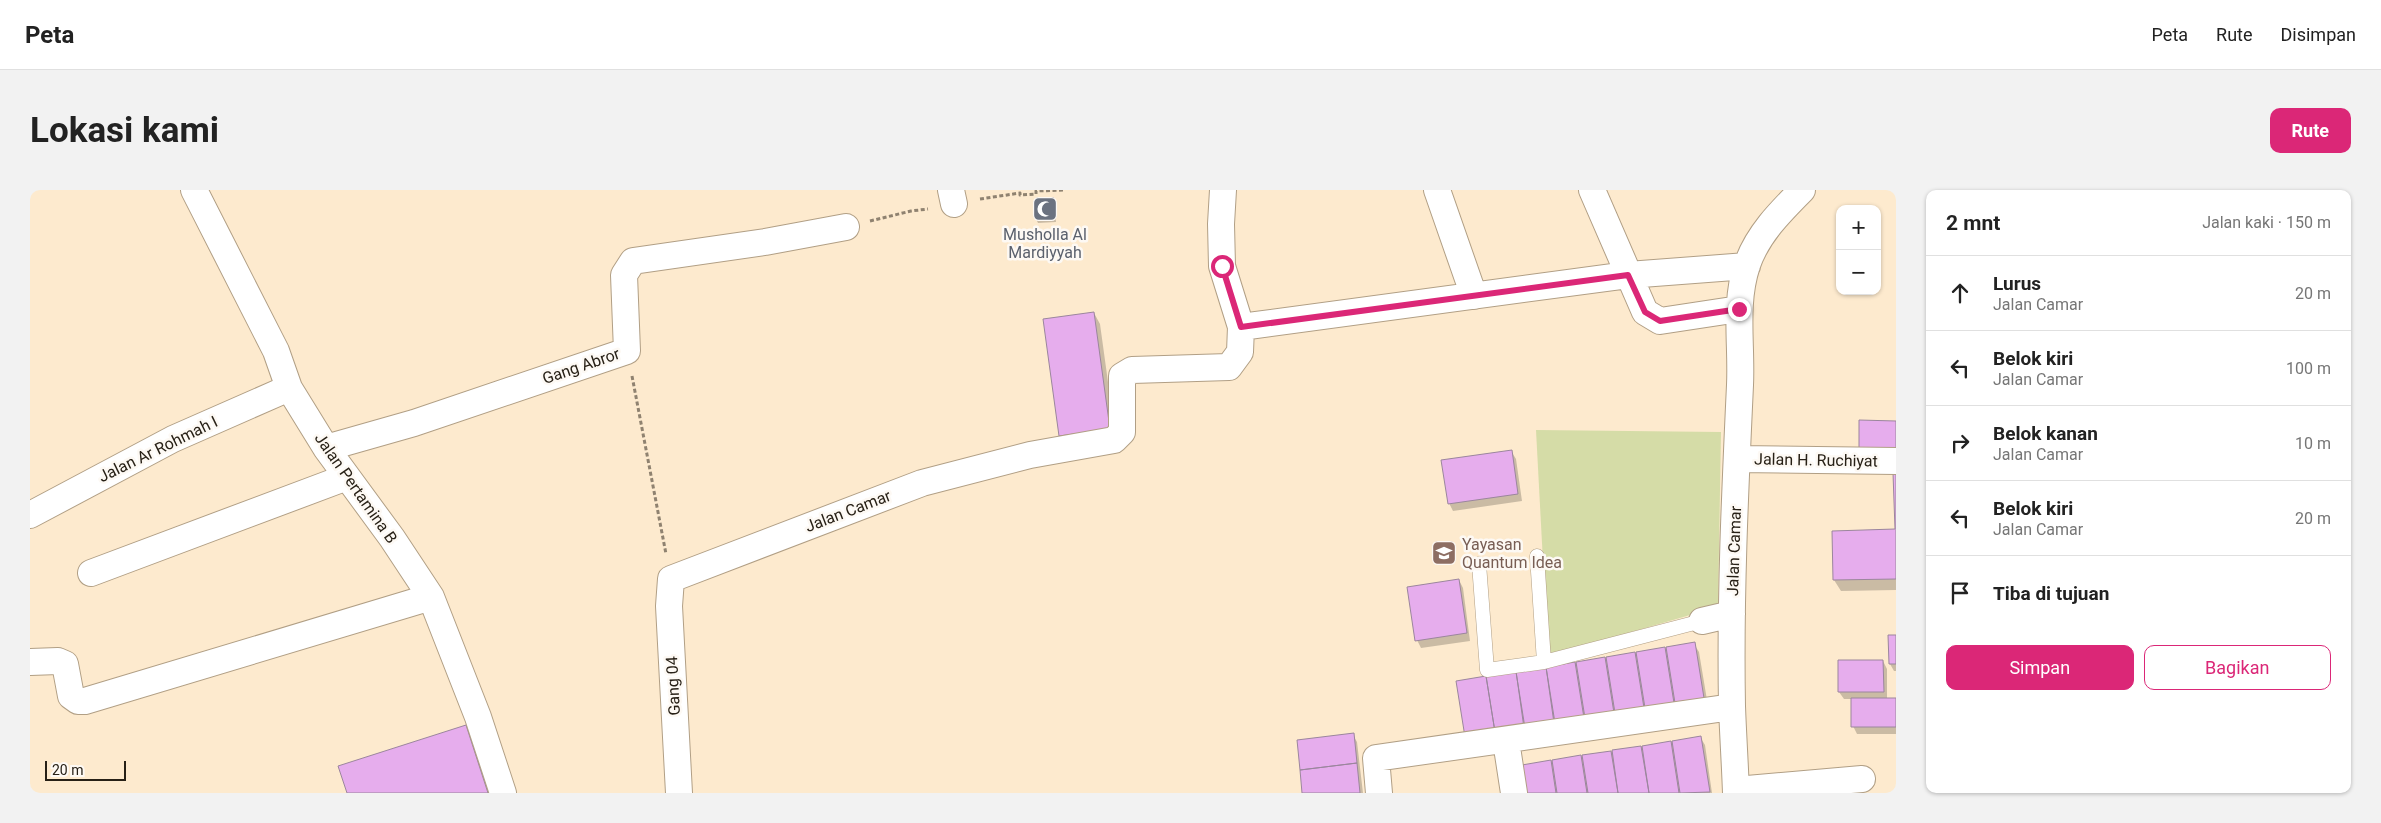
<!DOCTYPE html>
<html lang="id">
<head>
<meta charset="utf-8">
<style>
  :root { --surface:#fff; --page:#f2f2f2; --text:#222; --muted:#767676; --line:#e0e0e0; --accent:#db2777 }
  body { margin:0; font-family:Roboto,sans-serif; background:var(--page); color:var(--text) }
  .controls { position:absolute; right:15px; top:15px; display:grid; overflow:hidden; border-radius:10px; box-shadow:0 1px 4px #0004 }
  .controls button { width:45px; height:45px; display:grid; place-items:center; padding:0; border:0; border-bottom:1px solid var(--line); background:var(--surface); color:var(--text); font:25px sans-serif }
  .scale { position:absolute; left:15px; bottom:12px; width:81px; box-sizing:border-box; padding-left:5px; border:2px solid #272016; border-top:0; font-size:14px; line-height:18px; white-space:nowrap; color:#272016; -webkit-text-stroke:4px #fdf9f4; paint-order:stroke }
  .stop { position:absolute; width:15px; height:15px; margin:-11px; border:4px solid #db2777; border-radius:50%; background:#fff }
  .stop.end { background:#db2777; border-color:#fff; box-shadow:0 1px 5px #0008 }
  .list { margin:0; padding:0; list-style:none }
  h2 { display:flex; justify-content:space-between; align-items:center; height:65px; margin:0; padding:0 20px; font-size:21px }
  h2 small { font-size:16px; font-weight:400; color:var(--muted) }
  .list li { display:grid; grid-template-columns:32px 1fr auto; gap:15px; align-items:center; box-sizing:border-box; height:75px; padding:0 20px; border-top:1px solid var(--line) }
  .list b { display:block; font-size:19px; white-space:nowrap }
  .list p { margin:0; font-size:16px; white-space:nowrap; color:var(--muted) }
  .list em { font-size:16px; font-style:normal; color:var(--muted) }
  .actions { display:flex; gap:10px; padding:15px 20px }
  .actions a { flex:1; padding:11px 0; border:1px solid var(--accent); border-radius:10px; text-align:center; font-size:18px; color:var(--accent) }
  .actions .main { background:var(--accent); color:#fff }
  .icon { flex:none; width:28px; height:28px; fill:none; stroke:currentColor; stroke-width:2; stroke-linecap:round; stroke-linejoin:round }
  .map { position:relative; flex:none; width:1866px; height:603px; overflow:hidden; border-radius:10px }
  header { display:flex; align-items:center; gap:30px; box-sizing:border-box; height:70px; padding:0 25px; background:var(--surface); border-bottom:1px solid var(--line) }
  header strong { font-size:24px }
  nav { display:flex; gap:28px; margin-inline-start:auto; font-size:18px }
  .intro { display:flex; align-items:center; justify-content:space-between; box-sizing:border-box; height:120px; padding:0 30px }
  h1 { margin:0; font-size:35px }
  .button { padding:12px 22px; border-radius:10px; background:var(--accent); color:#fff; font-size:18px; font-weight:700 }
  main { display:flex; gap:30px; padding:0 30px }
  aside { flex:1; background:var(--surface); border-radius:10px; box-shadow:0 1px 4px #0004 }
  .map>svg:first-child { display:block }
  .green { fill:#d5dca7 }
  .shadow { fill:#0003 }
  .building { fill:#e6aded; stroke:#9b869d }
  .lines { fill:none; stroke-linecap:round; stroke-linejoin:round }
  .lane-casing { stroke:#b19f85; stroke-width:15 }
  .street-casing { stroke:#b19f85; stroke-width:28 }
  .path { stroke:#8f8270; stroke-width:3; stroke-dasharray:4 2.5; stroke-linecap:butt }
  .lane { stroke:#fff; stroke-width:14 }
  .street { stroke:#fff; stroke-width:26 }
  .route { stroke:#db2777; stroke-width:6 }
  .labels { text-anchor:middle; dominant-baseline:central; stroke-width:5; stroke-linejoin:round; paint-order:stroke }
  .worship-label { font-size:16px; fill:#5b616d; stroke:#fdf9f4 }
  .street-label { font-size:16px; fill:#272016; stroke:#fdf9f4 }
  .education-label { font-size:16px; fill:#785e54; stroke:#fdf9f4; text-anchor:start }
</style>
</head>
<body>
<header>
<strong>Peta</strong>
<nav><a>Peta</a><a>Rute</a><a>Disimpan</a></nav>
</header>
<div class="intro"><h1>Lokasi kami</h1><a class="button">Rute</a></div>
<main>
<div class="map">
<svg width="1866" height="603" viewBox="0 0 1866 603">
  <rect width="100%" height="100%" fill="#fdeace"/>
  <path class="green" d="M 1506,240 L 1691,242 L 1688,417 L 1518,466 Z"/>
  <path class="shadow" d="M 1024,9 L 1026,32 L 1008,33 L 1006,29 Z
    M 1064,123 L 1070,134 L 1086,250 L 1037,256 L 1030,245 Z
    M 1481,261 L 1486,269 L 1492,311 L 1423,321 L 1419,313 Z
    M 1866,284 L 1866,400 L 1811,401 L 1804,390 L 1803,343 L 1866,341 Z
    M 1429,390 L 1433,398 L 1440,451 L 1391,458 L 1387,450 Z
    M 1866,446 L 1866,481 L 1864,481 L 1860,474 Z
    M 1664,454 L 1669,462 L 1678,516 L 1441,554 L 1428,492 Z
    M 1853,471 L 1857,479 L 1857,509 L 1866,509 L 1866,544 L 1827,544 L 1823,536 L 1823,509 L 1814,509 L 1809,502 Z
    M 436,536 L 444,550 L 460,603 L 318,603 Z
    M 1323,545 L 1327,552 L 1333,603 L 1274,603 Z
    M 1670,547 L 1675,555 L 1682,603 L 1498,603 L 1493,576 Z"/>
  <path class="building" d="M 1024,8 L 1025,29 L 1005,29 L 1005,9 Z
    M 1064,122 L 1080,239 L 1029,246 L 1013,129 Z
    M 1829,230 L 1866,231 L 1866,269 L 1829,269 Z
    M 1482,260 L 1488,304 L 1418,314 L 1411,270 Z
    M 1863,283 L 1866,283 L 1866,389 L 1803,390 L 1802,341 L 1865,339 Z
    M 1429,389 L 1437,443 L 1385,451 L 1377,397 Z
    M 1858,445 L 1866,445 L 1866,474 L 1859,474 Z
    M 1665,452 L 1674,508 L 1645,513 L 1636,457 Z
    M 1635,457 L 1644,513 L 1615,518 L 1606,462 Z
    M 1605,462 L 1614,518 L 1585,523 L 1576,467 Z
    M 1575,467 L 1584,523 L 1555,528 L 1546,472 Z
    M 1808,470 L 1853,470 L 1854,502 L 1808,502 Z
    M 1545,472 L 1554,528 L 1525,533 L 1516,477 Z
    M 1516,477 L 1524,533 L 1495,538 L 1486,482 Z
    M 1486,481 L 1494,538 L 1465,542 L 1456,486 Z
    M 1456,486 L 1465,542 L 1435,547 L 1426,491 Z
    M 1821,508 L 1866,508 L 1866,537 L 1821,537 Z
    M 436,535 L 458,603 L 317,603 L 308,576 Z
    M 1324,543 L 1327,573 L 1270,580 L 1267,550 Z
    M 1671,546 L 1680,602 L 1650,603 L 1642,551 Z
    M 1641,551 L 1649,603 L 1619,603 L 1612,556 Z
    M 1611,556 L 1619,603 L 1588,603 L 1582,560 Z
    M 1581,561 L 1588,603 L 1558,603 L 1552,565 Z
    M 1551,565 L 1557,603 L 1527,603 L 1522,570 Z
    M 1521,570 L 1526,603 L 1496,603 L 1492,575 Z
    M 1327,573 L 1330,603 L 1272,603 L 1270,580 Z"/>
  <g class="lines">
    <defs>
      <path id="lane" d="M 1507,366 L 1514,472
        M 1449,374 L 1457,480 L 1514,472 L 1672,431"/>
      <path id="street" d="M 164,0 L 246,161 L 259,198 L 296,258 L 362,348 L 401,407 L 448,527 L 473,603
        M 921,0 L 924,14
        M 1193,0 L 1191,34 L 1192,76 L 1211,137 L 1598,85 L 1717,76
        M 1407,0 L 1444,106
        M 1562,0 L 1615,122 L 1630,131 L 1709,119
        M 296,258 L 384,233 L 597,161 L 594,85 L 603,71 L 735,52 L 816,37
        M 1707,269 L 1866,271
        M 0,325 L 143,249 L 259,198
        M 61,383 L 317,287
        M 1672,431 L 1702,424
        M 0,472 L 28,471 L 35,474 L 41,506 L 48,511 L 55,511 L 401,407
        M 1476,551 L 1484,603
        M 1706,600 L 1832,589
        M 649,603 L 639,416 L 641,389 L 892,293 L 1000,265 L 1084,250 L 1092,242 L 1092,186 L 1102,180 L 1199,177 L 1210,162 L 1211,137
        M 1349,603 L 1346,568 L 1702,517
        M 1706,603 C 1705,574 1703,545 1702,516 C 1700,409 1705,302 1710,195 C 1712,155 1704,114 1717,75 C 1727,45 1750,22 1772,0"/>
    </defs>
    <use href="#lane" class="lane-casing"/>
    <use href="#street" class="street-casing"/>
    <path class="path" d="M 950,9 L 990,3 L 990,5 L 1006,4 L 1006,1 L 1034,0
      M 840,31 L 881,21 L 898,19
      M 602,186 L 636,364"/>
    <use href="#lane" class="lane"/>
    <use href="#street" class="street"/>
  </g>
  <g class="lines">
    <path class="route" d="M 1192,76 L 1211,137 L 1598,85 L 1615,122 L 1630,131 L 1709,119"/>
  </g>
  <defs>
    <symbol id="mosque-square" viewBox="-11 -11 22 22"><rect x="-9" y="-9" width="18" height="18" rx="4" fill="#6b7280" stroke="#fdf9f4"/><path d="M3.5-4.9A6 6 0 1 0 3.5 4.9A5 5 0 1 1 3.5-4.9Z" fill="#fff"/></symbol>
    <symbol id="school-square" viewBox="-11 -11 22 22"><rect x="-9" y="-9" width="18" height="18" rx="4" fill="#8d6e63" stroke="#fdf9f4"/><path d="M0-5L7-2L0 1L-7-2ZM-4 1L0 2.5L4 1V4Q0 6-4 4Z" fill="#fff"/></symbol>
  </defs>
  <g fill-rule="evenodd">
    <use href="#mosque-square" x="1001" y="5" width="28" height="28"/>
    <use href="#school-square" x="1400" y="349" width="28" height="28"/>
  </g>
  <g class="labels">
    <g class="worship-label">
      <text x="1015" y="44">Musholla Al<tspan x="1015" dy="18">Mardiyyah</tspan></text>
    </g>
    <g class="street-label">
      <text transform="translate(551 176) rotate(-19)">Gang Abror</text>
      <text transform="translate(128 259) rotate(-26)">Jalan Ar Rohmah I</text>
      <text transform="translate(1786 270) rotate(1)">Jalan H. Ruchiyat</text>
      <text transform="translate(326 298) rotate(55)">Jalan Pertamina B</text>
      <text transform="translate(818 321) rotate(-21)">Jalan Camar</text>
      <text transform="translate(1704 361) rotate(-88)">Jalan Camar</text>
      <text transform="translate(643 496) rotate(-93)">Gang 04</text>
    </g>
    <g class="education-label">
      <text x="1432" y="354">Yayasan<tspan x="1432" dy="18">Quantum Idea</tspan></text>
    </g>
  </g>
</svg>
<div class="controls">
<button>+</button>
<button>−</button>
</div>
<div class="scale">20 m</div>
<div class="stop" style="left:1192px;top:76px"></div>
<div class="stop end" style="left:1709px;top:119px"></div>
</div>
<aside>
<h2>2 mnt<small>Jalan kaki · 150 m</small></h2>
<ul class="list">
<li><svg class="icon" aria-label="ahead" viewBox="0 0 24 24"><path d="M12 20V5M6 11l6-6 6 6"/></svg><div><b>Lurus</b><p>Jalan Camar</p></div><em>20 m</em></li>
<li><svg class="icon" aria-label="left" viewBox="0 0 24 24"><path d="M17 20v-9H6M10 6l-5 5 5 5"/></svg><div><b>Belok kiri</b><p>Jalan Camar</p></div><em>100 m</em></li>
<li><svg class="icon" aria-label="right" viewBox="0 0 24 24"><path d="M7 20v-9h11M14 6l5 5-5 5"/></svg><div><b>Belok kanan</b><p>Jalan Camar</p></div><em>10 m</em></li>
<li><svg class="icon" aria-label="left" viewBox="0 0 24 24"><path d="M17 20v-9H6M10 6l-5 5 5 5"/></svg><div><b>Belok kiri</b><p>Jalan Camar</p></div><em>20 m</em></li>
<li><svg class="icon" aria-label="arrive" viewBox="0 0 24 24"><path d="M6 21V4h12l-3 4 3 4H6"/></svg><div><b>Tiba di tujuan</b></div></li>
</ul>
<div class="actions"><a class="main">Simpan</a><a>Bagikan</a></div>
</aside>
</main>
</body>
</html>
